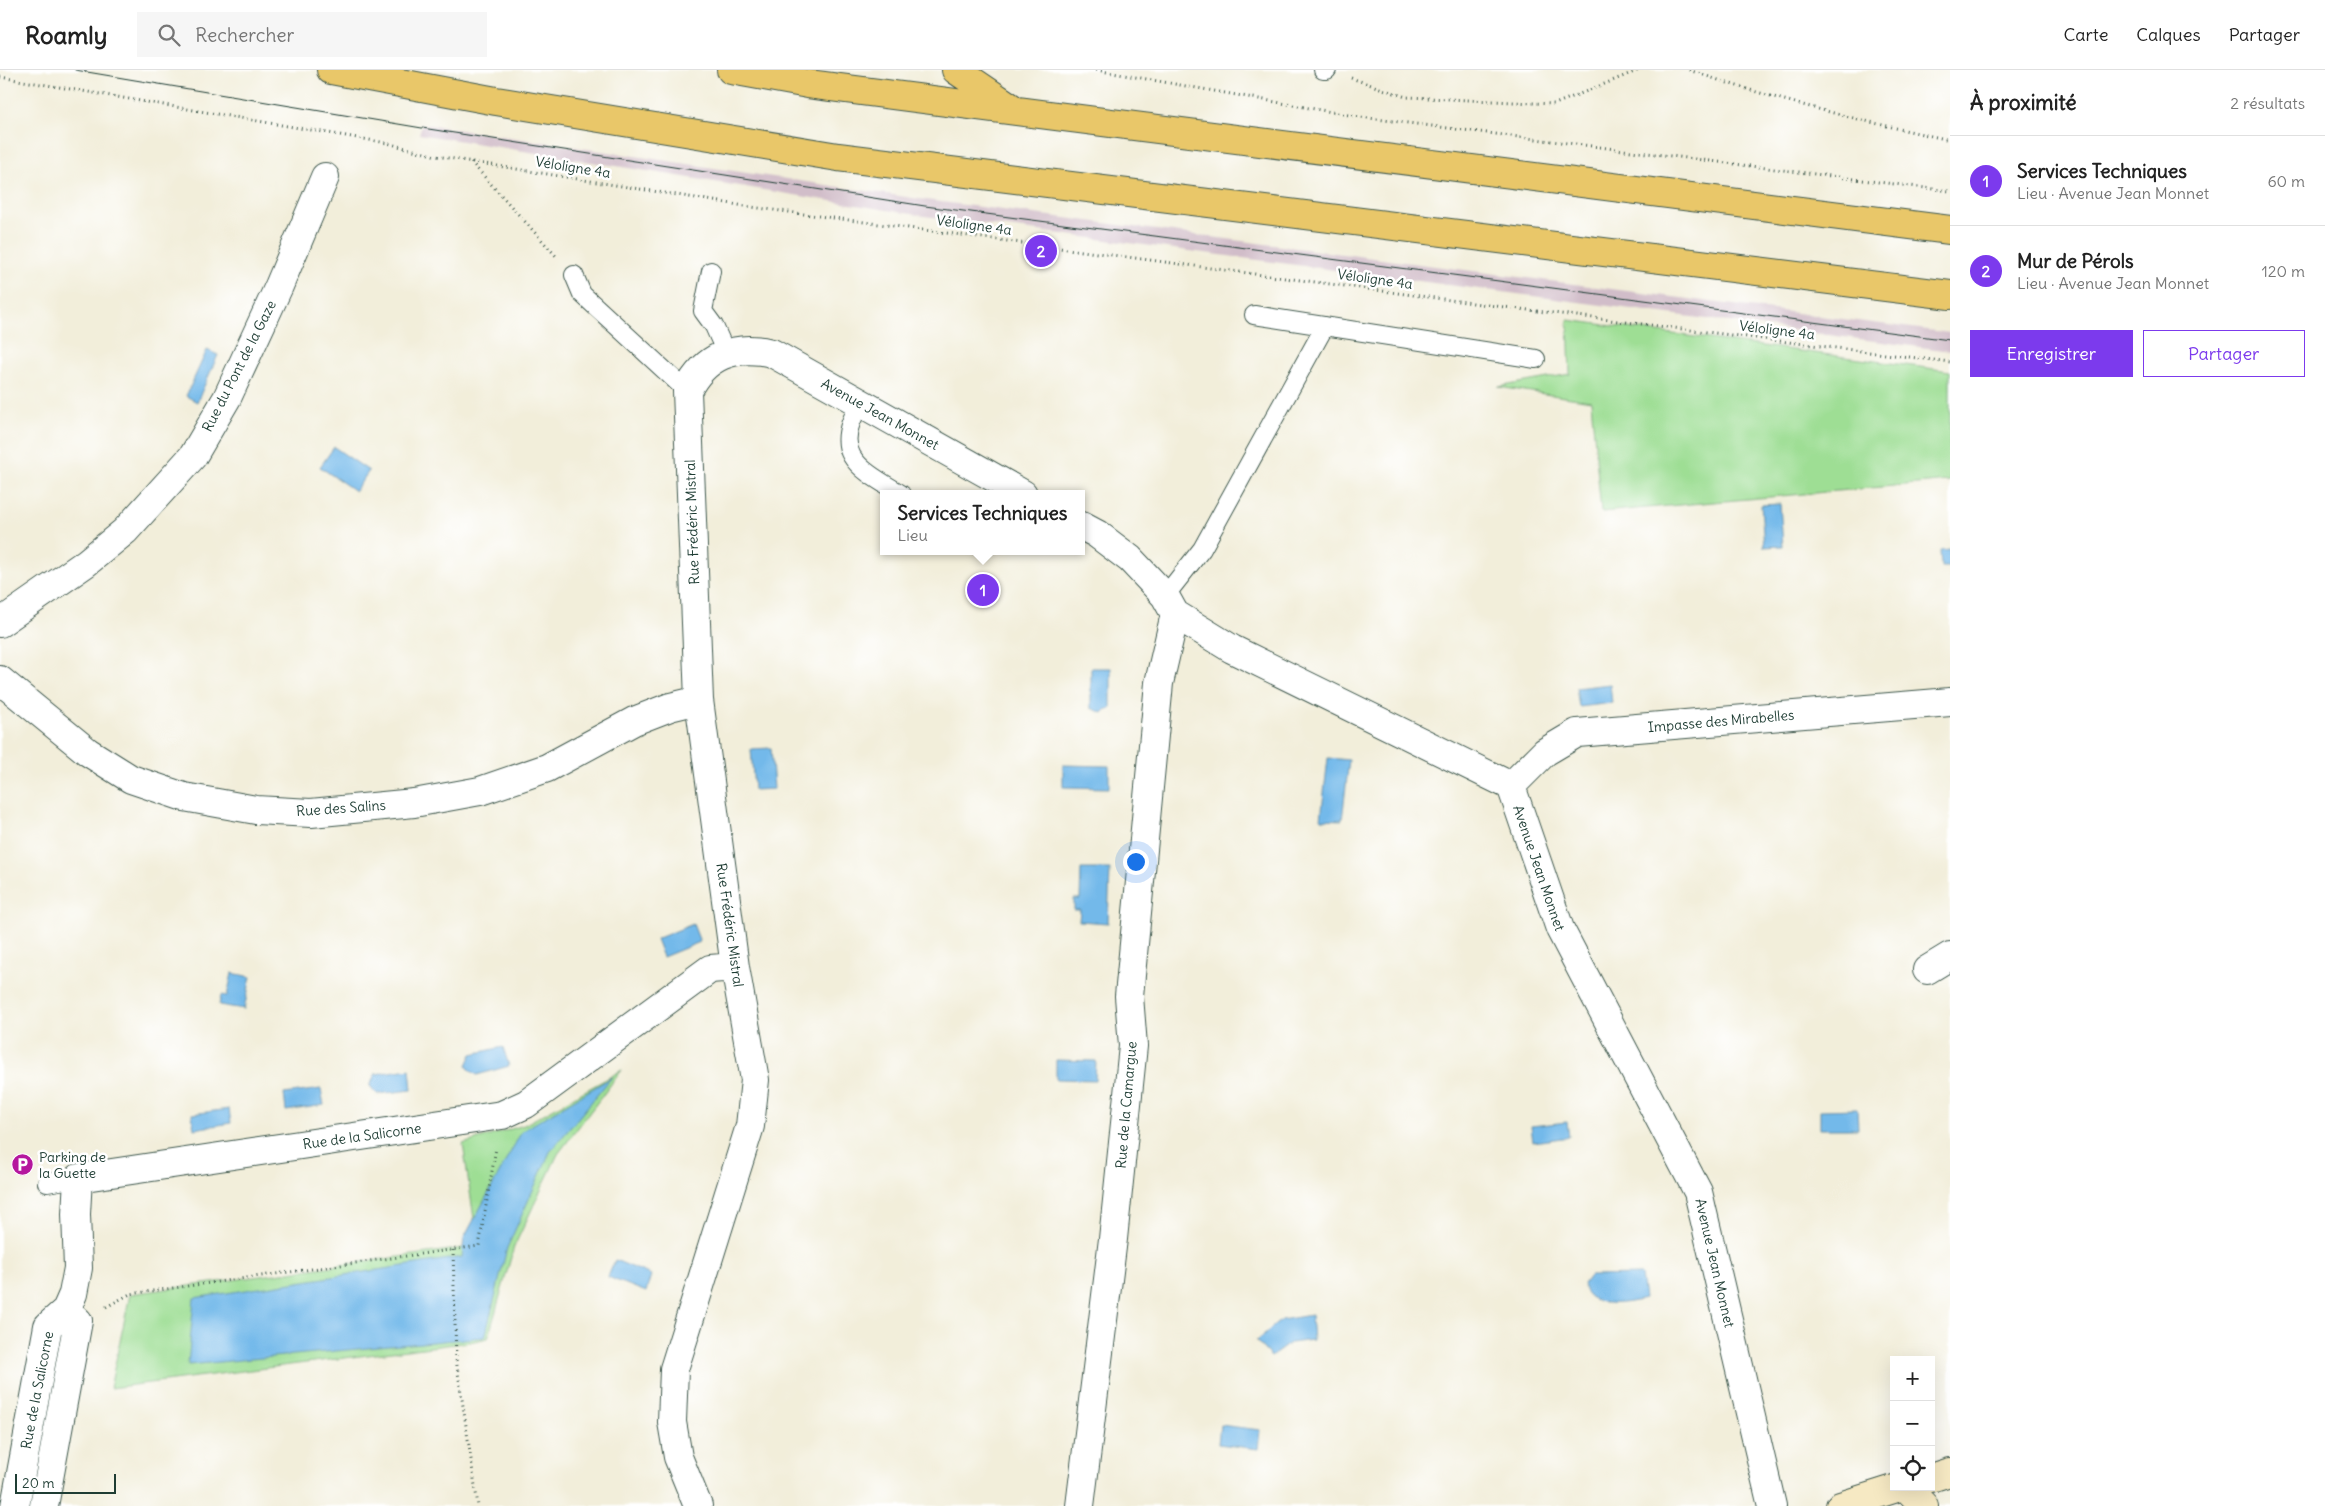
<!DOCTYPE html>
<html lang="fr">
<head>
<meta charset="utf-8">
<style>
  :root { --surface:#fff; --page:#f6f6f6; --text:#222; --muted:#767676; --line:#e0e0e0; --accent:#7c3aed }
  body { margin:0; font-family:Delius,sans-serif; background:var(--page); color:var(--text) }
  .controls { position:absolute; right:15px; bottom:15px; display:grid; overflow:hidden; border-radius:0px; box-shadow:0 5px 20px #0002 }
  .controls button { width:45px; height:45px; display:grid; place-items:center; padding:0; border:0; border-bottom:1px solid var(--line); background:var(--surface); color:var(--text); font:25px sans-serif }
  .scale { position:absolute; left:15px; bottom:12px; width:101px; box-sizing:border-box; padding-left:5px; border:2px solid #1f3d34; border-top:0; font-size:14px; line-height:18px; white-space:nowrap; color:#1f3d34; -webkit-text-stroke:4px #fff; paint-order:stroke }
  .you { position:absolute; left:1135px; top:791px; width:18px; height:18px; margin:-12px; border:4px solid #fff; border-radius:50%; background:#1a73e8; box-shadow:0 0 0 8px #1a73e833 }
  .badge { display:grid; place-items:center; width:32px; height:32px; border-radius:50%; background:var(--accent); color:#fff; font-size:16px; font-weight:700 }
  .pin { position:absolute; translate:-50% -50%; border:2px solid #fff; box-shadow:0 1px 5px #0006 }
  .popup { position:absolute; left:880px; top:420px; width:205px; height:65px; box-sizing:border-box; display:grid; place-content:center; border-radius:0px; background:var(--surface); filter:drop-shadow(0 1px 4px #0005); font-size:16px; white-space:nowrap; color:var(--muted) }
  .popup b { font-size:19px; color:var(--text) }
  .popup::after { content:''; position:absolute; left:50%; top:100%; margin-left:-10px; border:10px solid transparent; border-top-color:var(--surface) }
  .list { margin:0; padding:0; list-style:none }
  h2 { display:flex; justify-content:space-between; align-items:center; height:65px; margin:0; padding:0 20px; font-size:21px }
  h2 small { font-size:16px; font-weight:400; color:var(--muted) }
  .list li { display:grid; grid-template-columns:32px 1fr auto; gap:15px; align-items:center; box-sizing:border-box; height:90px; padding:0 20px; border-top:1px solid var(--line) }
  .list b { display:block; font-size:19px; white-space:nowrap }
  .list p { margin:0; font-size:16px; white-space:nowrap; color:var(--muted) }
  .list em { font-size:16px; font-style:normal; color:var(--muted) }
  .actions { display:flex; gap:10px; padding:15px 20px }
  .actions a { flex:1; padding:11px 0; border:1px solid var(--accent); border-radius:0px; text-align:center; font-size:18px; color:var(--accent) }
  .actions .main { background:var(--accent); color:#fff }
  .icon { flex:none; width:28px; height:28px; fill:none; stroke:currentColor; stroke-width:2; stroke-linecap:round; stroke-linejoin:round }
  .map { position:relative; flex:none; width:1950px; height:1436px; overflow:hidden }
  header { display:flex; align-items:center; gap:30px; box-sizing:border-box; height:70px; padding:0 25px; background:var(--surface); border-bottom:1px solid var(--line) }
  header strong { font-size:24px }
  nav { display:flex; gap:28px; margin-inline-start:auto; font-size:18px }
  .search { width:350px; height:45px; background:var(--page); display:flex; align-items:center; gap:12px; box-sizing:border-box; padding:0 18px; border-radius:0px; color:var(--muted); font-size:19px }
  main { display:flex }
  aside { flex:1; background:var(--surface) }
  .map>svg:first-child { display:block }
  .industrial { fill:#d1bdc9 }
  .green { fill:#9ede94; stroke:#5e8e64 }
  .water { fill:#73b9ea; stroke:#497b8f }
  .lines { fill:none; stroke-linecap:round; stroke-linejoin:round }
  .service-casing { stroke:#3f584d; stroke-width:20 }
  .minor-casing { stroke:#3f584d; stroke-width:30 }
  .secondary-casing { stroke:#3f584d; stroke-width:30 }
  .trunk-casing { stroke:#3f584d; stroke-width:30 }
  .path { stroke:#3f584d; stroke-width:3; stroke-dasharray:1 4; stroke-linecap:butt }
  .service { stroke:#fff; stroke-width:18 }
  .minor { stroke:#fff; stroke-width:28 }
  .secondary { stroke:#f6e9c3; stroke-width:28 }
  .trunk { stroke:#e9c769; stroke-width:28 }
  .tram { stroke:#1f3d34; stroke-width:1 }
  .labels { text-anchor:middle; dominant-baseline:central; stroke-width:5; stroke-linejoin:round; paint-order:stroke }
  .street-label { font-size:14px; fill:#1f3d34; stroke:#fff }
  .poi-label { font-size:14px; fill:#1f3d34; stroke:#fff; text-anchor:start }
</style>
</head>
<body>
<header>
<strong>Roamly</strong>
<div class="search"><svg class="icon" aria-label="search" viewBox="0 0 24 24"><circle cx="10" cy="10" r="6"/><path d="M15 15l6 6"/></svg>Rechercher</div>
<nav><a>Carte</a><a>Calques</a><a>Partager</a></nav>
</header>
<main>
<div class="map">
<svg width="1950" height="1436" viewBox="0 0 1950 1436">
  <rect width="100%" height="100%" fill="#fff"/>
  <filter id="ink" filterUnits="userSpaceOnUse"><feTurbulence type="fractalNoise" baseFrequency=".02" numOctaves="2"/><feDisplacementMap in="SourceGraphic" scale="10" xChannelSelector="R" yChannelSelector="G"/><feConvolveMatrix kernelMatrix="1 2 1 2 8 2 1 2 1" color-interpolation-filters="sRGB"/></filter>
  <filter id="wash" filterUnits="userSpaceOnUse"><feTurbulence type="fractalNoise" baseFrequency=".0096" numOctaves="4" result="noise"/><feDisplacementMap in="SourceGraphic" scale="20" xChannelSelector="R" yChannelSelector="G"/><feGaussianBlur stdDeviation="1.12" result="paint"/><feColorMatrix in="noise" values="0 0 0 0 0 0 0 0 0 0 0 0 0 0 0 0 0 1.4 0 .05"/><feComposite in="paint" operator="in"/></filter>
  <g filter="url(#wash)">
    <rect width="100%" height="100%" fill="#f2eeda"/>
    <path class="industrial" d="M 422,54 L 926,130 L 1950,263 L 1950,281 L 924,146 L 419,64 Z"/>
    <path class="green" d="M 1568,250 L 1950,301 L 1950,411 L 1601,442 L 1591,331 L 1498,317 L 1570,304 Z
      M 622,1000 L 558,1084 L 514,1177 L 488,1268 L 470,1272 L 110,1318 L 130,1224 L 478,1176 L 463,1074 L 524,1055 Z"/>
    <path class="water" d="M 207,280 L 218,285 L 197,332 L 186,326 Z
      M 334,377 L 369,401 L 355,421 L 320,397 Z
      M 1780,434 L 1783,476 L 1764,477 L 1761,435 Z
      M 1950,479 L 1950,497 L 1941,497 L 1940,480 Z
      M 1091,598 L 1111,598 L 1111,639 L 1107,639 L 1103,643 L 1091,638 Z
      M 1610,614 L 1612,633 L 1579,637 L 1576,618 Z
      M 771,678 L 774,719 L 754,720 L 751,679 Z
      M 1328,688 L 1349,690 L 1342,750 L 1321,749 Z
      M 1063,695 L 1109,696 L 1109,718 L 1063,717 Z
      M 1081,799 L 1110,799 L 1108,853 L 1079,851 L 1080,840 L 1074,840 L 1074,829 L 1080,829 Z
      M 693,854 L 700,872 L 663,887 L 656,869 Z
      M 232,903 L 251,907 L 244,939 L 219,935 L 221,925 L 227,926 Z
      M 503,977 L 509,996 L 477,1005 L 470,1000 L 467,995 L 472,984 Z
      M 1056,990 L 1096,991 L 1095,1010 L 1056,1009 Z
      M 410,999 L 412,1020 L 377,1024 L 370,1016 L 375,1004 Z
      M 612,1007 L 550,1082 L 507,1178 L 485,1267 L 188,1295 L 194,1228 L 462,1187 L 464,1168 L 522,1061 Z
      M 321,1019 L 324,1035 L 286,1041 L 284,1024 Z
      M 229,1039 L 231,1053 L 194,1059 L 192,1044 Z
      M 1857,1039 L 1858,1059 L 1820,1059 L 1820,1040 Z
      M 1567,1052 L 1569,1067 L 1533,1072 L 1531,1056 Z
      M 615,1190 L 651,1205 L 646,1222 L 608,1207 Z
      M 1641,1205 L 1644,1229 C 1625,1234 1588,1240 1583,1214 L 1589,1206 Z
      M 1311,1245 L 1313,1270 L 1290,1273 L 1271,1287 L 1256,1271 L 1281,1250 Z
      M 1220,1355 L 1260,1360 L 1258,1379 L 1218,1374 Z"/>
  </g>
  <g filter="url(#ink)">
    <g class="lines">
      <defs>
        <path id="service" d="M 1323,0 L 1327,0
          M 711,201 L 703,241 L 714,256 L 726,283
          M 574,205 L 582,224 L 687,321
          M 1254,245 L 1536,289
          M 861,333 C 828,384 860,399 901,424
          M 1165,526 L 1202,479 L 1325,256
          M 47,1113 L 78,1108"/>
        <path id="minor" d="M 1082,456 L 1097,464 L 1130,489 L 1165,526 L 1175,544 L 1232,579 L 1511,716 L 1560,859 L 1698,1122 L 1772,1436
          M 0,553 L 86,493 L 125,461 L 193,386 L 227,328 L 279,216 L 325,107
          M 0,610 L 88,682 L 131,709 L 184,727 L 256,740 L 311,743 L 414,733 L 480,721 L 547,698 L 634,651 L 670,637 L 699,630
          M 1511,716 L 1545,682 L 1577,663 L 1950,632
          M 1927,900 L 1950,886
          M 15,1436 L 48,1256 L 66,1240 L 73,1224 L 78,1198 L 76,1144 L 78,1108 L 502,1045 L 526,1034 L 710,899 L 735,897
          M 44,1436 L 78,1251 L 66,1240
          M 698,1436 L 678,1387 L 672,1352 L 674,1299 L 750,1056 L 755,1010 L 735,897 L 699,630 L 687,321 C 705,286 734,274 772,283 L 1023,424
          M 1080,1436 L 1113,1169 L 1133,976 L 1129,926 L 1159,613 L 1175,544"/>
        <path id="secondary" d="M 1931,1408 L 1950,1402
          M 1906,1417 L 1924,1436
          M 1840,1436 L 1900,1417"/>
        <path id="trunk" d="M 331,0 L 496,31 L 838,87 L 1950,225
          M 731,0 L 808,14 L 1017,41 L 1950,160
          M 956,0 L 1012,38"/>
      </defs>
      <use href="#service" class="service-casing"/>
      <use href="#minor" class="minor-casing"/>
      <use href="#secondary" class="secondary-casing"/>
      <use href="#trunk" class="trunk-casing"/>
      <path class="path" d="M 1096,0 L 1360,47 L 1950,121
        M 1689,0 C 1774,30 1862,51 1950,70
        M 0,7 L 387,73 L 436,86 L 751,137 L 1488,235 L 1950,292
        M 1351,8 L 1406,27 L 1555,34 L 1639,0
        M 471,92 L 557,187
        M 453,1180 L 456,1289 L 478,1436
        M 106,1237 L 130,1224 L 479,1176 L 496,1078"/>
      <use href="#service" class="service"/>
      <use href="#minor" class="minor"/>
      <use href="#secondary" class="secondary"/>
      <use href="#trunk" class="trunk"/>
      <path class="tram" d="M 75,0 L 422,58 L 925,136 L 1950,270"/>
    </g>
  </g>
  <defs>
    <symbol id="parking-disc" viewBox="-11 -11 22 22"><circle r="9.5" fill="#b5179e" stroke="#fff"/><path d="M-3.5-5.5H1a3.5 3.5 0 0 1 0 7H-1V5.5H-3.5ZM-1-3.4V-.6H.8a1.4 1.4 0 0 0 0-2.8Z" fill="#fff"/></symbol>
  </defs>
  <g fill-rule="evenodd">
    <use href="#parking-disc" x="10" y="1082" width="25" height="25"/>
  </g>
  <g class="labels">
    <g class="street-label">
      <text transform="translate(573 97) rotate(9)">Véloligne 4a</text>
      <text transform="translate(974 155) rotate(8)">Véloligne 4a</text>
      <text transform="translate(1375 209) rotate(8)">Véloligne 4a</text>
      <text transform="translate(1777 260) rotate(7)">Véloligne 4a</text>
      <text transform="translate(239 296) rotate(-63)">Rue du Pont de la Gaze</text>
      <text transform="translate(880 344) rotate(29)">Avenue Jean Monnet</text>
      <text transform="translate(692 452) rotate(-92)">Rue Frédéric Mistral</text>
      <text transform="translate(1721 651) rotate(-5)">Impasse des Mirabelles</text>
      <text transform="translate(341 738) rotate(-4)">Rue des Salins</text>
      <text transform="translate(1539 798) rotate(71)">Avenue Jean Monnet</text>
      <text transform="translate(730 855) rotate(82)">Rue Frédéric Mistral</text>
      <text transform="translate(1126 1035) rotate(-85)">Rue de la Camargue</text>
      <text transform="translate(362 1066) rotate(-8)">Rue de la Salicorne</text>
      <text transform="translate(1715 1193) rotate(77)">Avenue Jean Monnet</text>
      <text transform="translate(37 1320) rotate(-79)">Rue de la Salicorne</text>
    </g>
    <g class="poi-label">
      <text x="39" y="1087">Parking de<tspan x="39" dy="16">la Guette</tspan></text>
    </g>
  </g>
</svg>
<div class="controls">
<button>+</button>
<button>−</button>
<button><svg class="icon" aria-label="locate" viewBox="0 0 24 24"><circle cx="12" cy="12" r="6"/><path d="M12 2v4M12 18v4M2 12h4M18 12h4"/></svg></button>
</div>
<div class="scale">20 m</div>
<div class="you"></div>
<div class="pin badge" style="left:983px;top:520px">1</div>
<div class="popup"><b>Services Techniques</b>Lieu</div>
<div class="pin badge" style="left:1041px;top:181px">2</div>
</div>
<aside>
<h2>À proximité<small>2 résultats</small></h2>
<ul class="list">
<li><span class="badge">1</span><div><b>Services Techniques</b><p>Lieu · Avenue Jean Monnet</p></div><em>60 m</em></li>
<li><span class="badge">2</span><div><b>Mur de Pérols</b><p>Lieu · Avenue Jean Monnet</p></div><em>120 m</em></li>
</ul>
<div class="actions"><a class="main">Enregistrer</a><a>Partager</a></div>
</aside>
</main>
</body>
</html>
